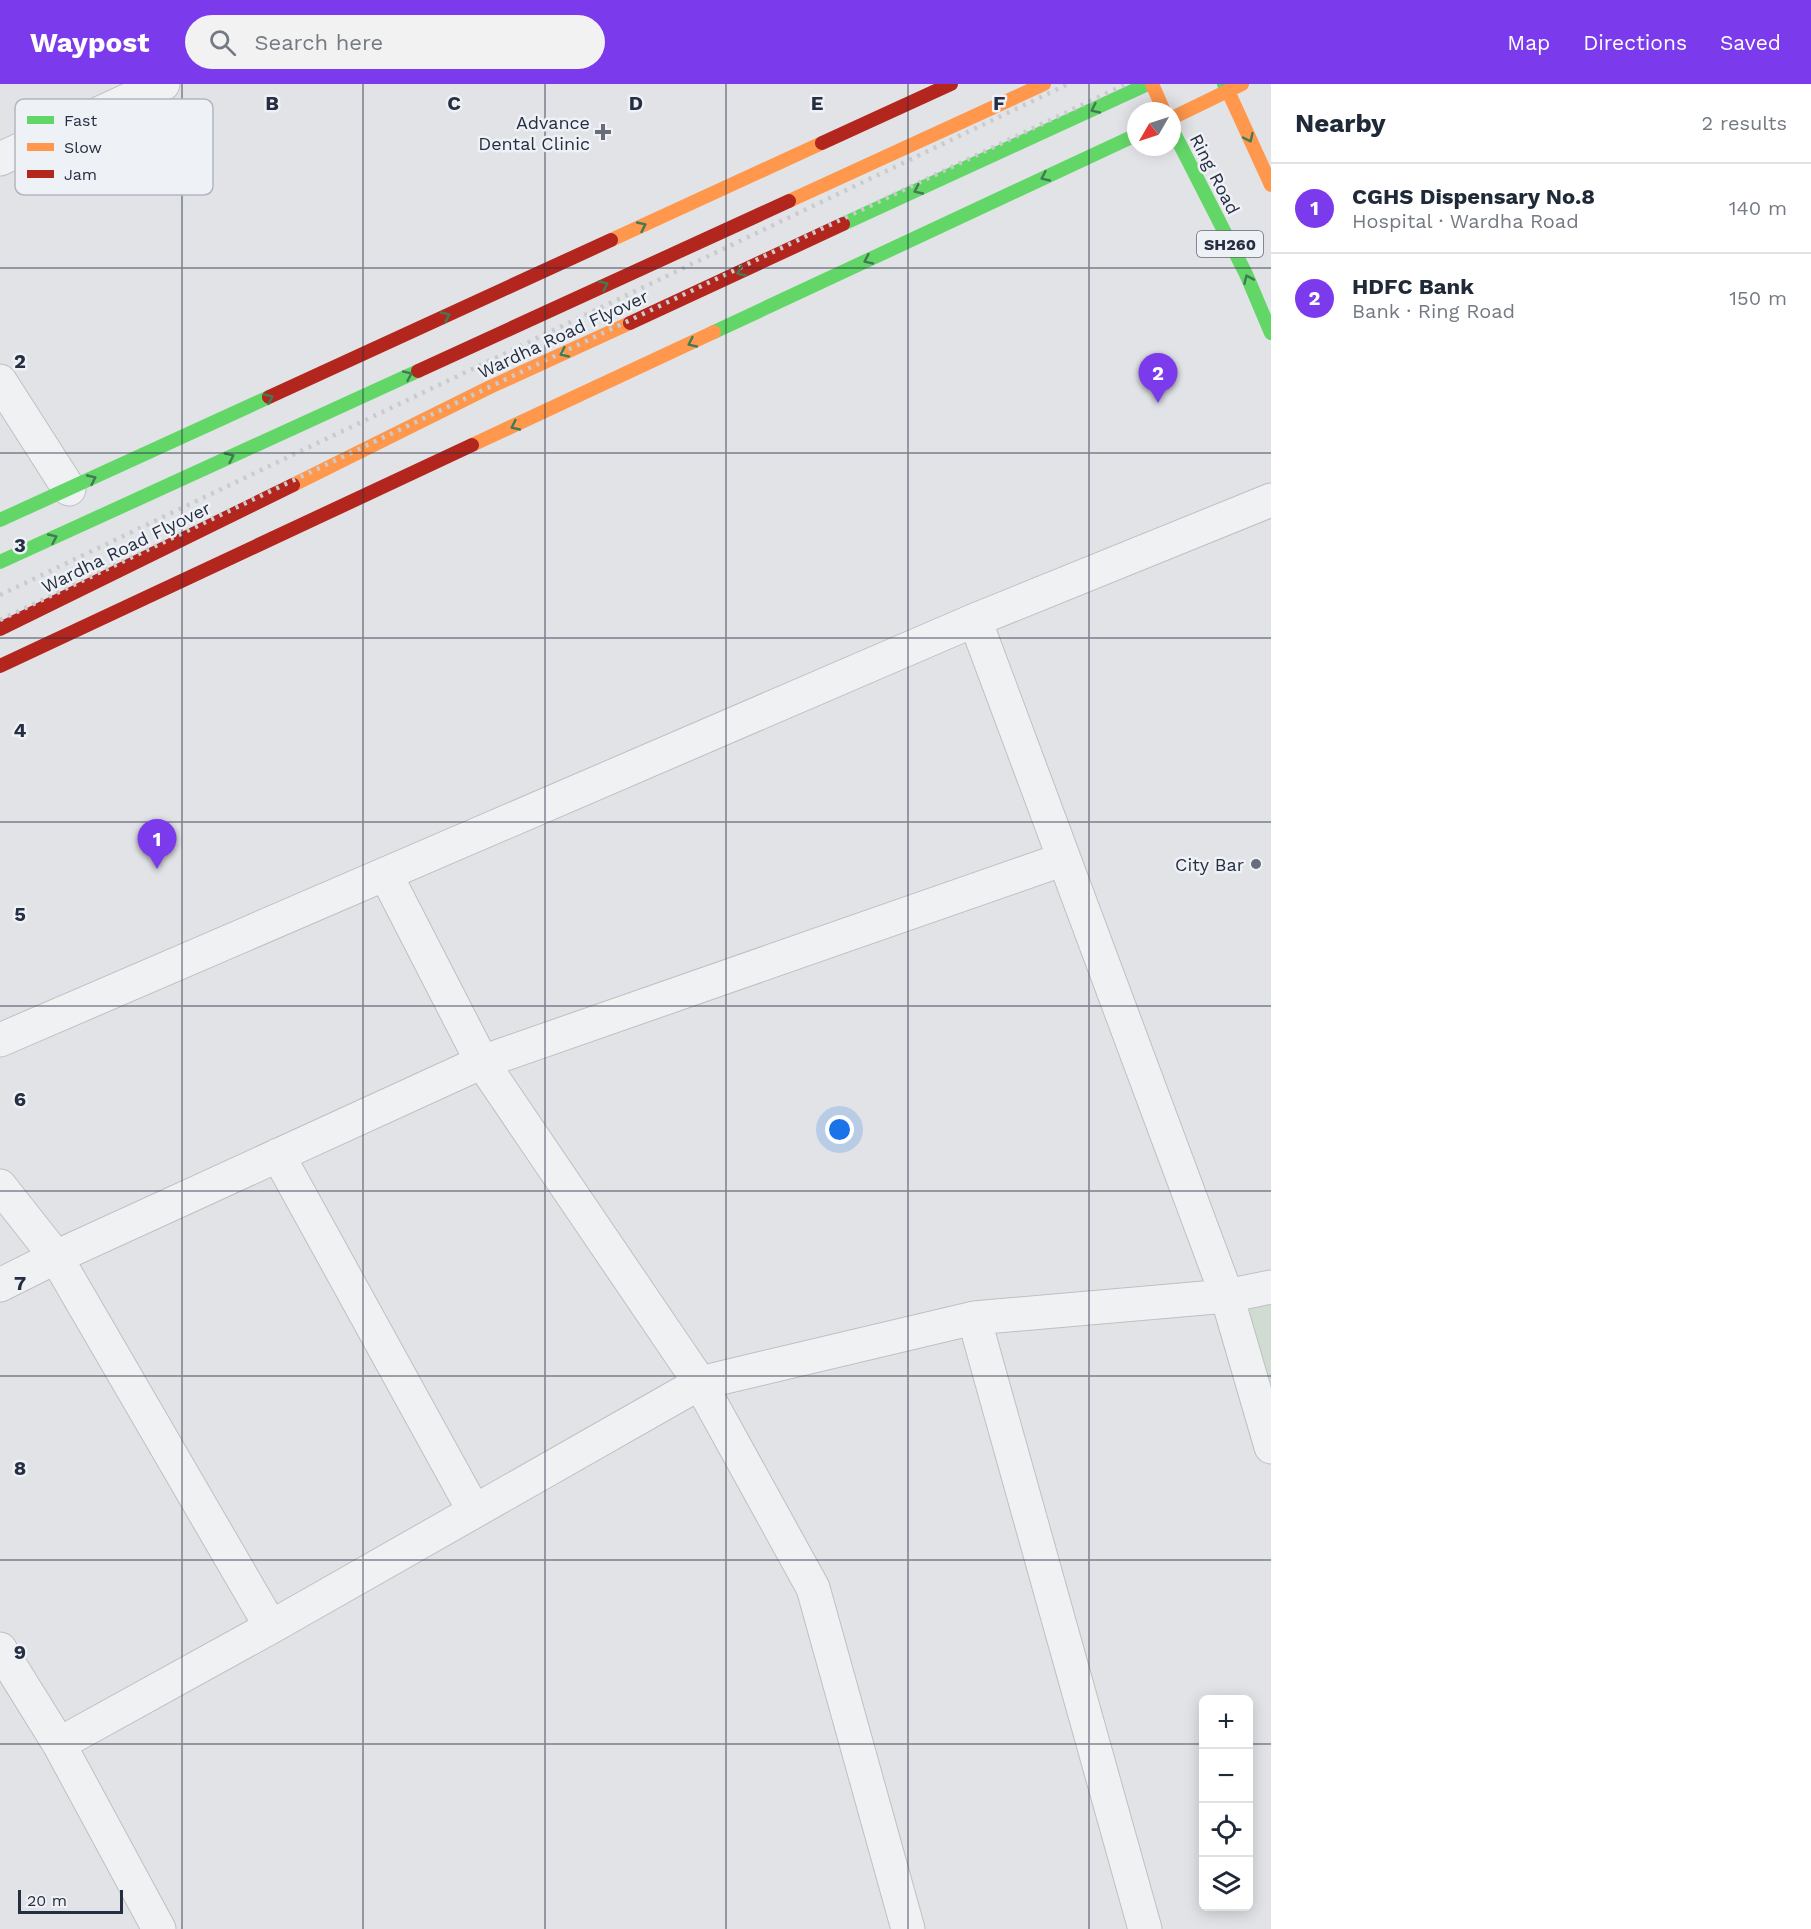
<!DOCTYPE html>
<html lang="en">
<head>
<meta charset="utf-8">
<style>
  :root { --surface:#fff; --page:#f2f2f3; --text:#1f2937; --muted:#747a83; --line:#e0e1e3; --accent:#7c3aed }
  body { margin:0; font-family:"Work Sans",sans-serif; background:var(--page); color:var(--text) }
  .controls { position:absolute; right:18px; bottom:18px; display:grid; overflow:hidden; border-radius:9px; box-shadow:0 3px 15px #0003 }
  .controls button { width:54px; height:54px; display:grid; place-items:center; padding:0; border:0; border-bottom:2px solid var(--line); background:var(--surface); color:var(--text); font:30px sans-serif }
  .compass { position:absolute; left:1127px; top:18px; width:54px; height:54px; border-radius:50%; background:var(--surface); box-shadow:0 3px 15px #0003; rotate:231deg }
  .scale { position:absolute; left:18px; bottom:15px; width:105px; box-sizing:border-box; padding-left:6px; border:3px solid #262e41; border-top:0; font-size:16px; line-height:21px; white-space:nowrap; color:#262e41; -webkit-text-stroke:4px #eef1f6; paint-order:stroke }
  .you { position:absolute; left:840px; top:1046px; width:21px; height:21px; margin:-15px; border:4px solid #fff; border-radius:50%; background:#1a73e8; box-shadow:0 0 0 9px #1a73e833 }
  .badge { display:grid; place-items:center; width:39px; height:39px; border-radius:50%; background:var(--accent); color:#fff; font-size:20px; font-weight:700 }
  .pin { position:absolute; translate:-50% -50px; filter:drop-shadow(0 2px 3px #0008) }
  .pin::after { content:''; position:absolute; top:32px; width:21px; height:18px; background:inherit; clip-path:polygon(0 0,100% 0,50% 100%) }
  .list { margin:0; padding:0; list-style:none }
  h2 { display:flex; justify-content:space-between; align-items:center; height:78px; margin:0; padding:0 24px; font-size:26px }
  h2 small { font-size:20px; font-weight:400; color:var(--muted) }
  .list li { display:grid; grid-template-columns:39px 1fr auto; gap:18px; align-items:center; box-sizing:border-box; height:90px; padding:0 24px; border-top:2px solid var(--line) }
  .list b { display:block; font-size:22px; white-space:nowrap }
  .list p { margin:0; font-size:20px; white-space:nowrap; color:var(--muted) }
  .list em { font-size:20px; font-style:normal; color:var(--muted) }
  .icon { flex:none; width:33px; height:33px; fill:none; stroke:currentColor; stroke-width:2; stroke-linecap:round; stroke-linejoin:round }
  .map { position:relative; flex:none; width:1271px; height:1845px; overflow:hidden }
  header { display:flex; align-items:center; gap:36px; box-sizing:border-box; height:84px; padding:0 30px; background:var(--accent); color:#fff }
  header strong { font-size:28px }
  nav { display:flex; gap:33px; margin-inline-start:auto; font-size:21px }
  .search { width:420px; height:54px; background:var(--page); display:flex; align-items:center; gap:15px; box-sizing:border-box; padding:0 21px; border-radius:33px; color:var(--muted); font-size:22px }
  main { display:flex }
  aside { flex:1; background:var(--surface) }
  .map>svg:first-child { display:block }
  .green { fill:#d0dbd1 }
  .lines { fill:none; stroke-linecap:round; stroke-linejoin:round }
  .street-casing { stroke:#bec0c4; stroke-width:35 }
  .street { stroke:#f0f1f3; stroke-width:33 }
  .fast { stroke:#63d668; stroke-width:14 }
  .slow { stroke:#ff974d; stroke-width:14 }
  .jam { stroke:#b3261e; stroke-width:14 }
  .rail { stroke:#c9cbce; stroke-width:4.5; stroke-dasharray:3 6; stroke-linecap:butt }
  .oneway { stroke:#417a53 }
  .grid { fill:none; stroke:#262e41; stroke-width:1.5; stroke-opacity:0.55 }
  .poi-dot { fill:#676d7b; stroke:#eef1f6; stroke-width:2 }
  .labels { text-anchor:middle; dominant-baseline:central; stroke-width:5; stroke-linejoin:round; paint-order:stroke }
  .shield { fill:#eef1f6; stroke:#626877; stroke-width:1.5 }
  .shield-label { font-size:16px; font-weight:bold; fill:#262e41 }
  .poi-label { font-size:18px; fill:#262e41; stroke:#eef1f6; text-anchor:end }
  .street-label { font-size:18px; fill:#262e41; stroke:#eef1f6 }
  .key { fill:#eef1f6; stroke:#b2b6c0; stroke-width:1.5 }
  .key-label { font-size:16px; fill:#262e41 }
  .grid-label { font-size:20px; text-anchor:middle; font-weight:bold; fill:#262e41; stroke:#eef1f6; stroke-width:5; stroke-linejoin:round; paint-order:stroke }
</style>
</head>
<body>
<header>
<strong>Waypost</strong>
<div class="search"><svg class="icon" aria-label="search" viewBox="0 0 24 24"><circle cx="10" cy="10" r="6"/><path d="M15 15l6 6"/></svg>Search here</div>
<nav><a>Map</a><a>Directions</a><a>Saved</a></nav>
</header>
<main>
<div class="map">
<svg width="1271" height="1845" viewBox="0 0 1271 1845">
  <rect width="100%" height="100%" fill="#e1e3e6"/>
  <path class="green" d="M 1271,1220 L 1271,1303 L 1248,1223 Z"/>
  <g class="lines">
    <defs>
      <path id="street" d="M 0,75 L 163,0
        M 0,297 L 69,405
        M 975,536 L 1227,1212 L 1271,1363
        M 386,791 L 482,978 L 700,1299 L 813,1504 L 908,1845
        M 0,956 L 975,536 L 1271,416
        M 278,1071 L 474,1427
        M 0,1102 L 56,1173 L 271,1543
        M 0,1201 L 56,1173 L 482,978 L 1064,775
        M 974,1234 L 1145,1845
        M 0,1565 L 59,1660 L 159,1845
        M 59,1660 L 271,1543 L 700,1299 L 974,1234 L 1227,1212 L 1271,1203"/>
    </defs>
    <use href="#street" class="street-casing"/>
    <use href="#street" class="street"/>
    <path class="fast" d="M 1224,0 L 1228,7
      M 1172,45 L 1246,190 L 1271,249
      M 843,140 L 1148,0
      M 714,248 L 1136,51
      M 0,436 L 269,313
      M 0,478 L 418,287"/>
    <path class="slow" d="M 1152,0 L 1164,27
      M 1228,7 L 1271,101
      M 1172,34 L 1242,0
      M 789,117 L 1044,0
      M 611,156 L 822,59
      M 472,361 L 714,248
      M 293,401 L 490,303 L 630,239"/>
    <path class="jam" d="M 822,59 L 951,0
      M 630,239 L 843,140
      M 418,287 L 789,117
      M 269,313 L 611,156
      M 0,545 L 293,401
      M 0,582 L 472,361"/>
    <path class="rail" d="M 0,511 L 1068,0
      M 0,536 L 1126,0"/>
  </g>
  <defs><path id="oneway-chevron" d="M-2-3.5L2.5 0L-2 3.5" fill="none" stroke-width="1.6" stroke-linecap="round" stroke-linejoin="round" transform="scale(1.5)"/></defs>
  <g class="oneway">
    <use href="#oneway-chevron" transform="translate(1095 25) rotate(155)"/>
    <use href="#oneway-chevron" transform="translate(1249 54) rotate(65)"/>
    <use href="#oneway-chevron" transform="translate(1045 93) rotate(155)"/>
    <use href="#oneway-chevron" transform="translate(918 106) rotate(155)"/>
    <use href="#oneway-chevron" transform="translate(642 142) rotate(-25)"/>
    <use href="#oneway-chevron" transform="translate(868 176) rotate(155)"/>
    <use href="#oneway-chevron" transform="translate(741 188) rotate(155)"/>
    <use href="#oneway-chevron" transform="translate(1248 195) rotate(-114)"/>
    <use href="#oneway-chevron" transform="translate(604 201) rotate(-25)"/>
    <use href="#oneway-chevron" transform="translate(446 232) rotate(-25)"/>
    <use href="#oneway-chevron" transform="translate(692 259) rotate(155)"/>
    <use href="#oneway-chevron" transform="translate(564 269) rotate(155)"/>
    <use href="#oneway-chevron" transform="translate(408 291) rotate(-25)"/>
    <use href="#oneway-chevron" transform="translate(269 314) rotate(-25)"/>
    <use href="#oneway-chevron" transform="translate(515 342) rotate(155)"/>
    <use href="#oneway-chevron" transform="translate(230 373) rotate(-25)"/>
    <use href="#oneway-chevron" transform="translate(92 395) rotate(-25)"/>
    <use href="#oneway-chevron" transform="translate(53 454) rotate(-25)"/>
  </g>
  <path class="grid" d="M 182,0 L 182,1845M 363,0 L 363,1845M 545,0 L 545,1845M 726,0 L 726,1845M 908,0 L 908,1845M 1089,0 L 1089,1845M 0,184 L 1271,184M 0,369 L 1271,369M 0,554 L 1271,554M 0,738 L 1271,738M 0,922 L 1271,922M 0,1107 L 1271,1107M 0,1292 L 1271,1292M 0,1476 L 1271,1476M 0,1660 L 1204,1660M 1248,1660 L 1271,1660"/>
  <g class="poi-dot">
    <path d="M600 39h6v6h6v6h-6v6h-6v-6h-6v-6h6z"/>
    <circle cx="1256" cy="780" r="6"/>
  </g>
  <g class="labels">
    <rect class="shield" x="1197" y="147" width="66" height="26" rx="4.5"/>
    <g class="shield-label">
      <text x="1230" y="160">SH260</text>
    </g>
    <g class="poi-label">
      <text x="590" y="38">Advance<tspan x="590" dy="21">Dental Clinic</tspan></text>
      <text x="1244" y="780">City Bar</text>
    </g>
    <g class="street-label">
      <text transform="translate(1215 90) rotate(63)">Ring Road</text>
      <text transform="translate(563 250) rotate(-25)">Wardha Road Flyover</text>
      <text transform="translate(126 463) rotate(-26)">Wardha Road Flyover</text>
    </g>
  </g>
  <rect x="15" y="15" width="198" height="96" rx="9" class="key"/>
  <rect x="27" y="32" width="27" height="8" fill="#63d668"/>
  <rect x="27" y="59" width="27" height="8" fill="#ff974d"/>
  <rect x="27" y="86" width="27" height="8" fill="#b3261e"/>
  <g class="key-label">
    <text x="64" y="42">Fast</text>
    <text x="64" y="69">Slow</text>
    <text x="64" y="96">Jam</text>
  </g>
  <g class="grid-label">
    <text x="272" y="26">B</text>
    <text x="454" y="26">C</text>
    <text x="636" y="26">D</text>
    <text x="817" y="26">E</text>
    <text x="999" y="26">F</text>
    <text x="20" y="284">2</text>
    <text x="20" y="468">3</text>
    <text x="20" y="653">4</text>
    <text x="20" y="837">5</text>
    <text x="20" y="1022">6</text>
    <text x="20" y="1206">7</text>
    <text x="20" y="1391">8</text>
    <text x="20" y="1575">9</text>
  </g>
</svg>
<div class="controls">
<button>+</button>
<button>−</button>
<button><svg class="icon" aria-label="locate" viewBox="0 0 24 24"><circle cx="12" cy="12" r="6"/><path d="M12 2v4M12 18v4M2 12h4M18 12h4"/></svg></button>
<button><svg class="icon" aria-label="layers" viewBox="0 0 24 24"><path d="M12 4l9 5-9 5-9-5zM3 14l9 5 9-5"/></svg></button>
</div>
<svg class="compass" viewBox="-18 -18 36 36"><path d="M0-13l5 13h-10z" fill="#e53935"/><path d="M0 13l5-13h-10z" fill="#747a83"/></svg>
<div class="scale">20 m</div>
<div class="you"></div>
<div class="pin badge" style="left:157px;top:785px">1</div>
<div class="pin badge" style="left:1158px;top:319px">2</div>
</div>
<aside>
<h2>Nearby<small>2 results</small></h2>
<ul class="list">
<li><span class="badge">1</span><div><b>CGHS Dispensary No.8</b><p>Hospital · Wardha Road</p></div><em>140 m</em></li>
<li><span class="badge">2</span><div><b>HDFC Bank</b><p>Bank · Ring Road</p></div><em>150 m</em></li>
</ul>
</aside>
</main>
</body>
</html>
